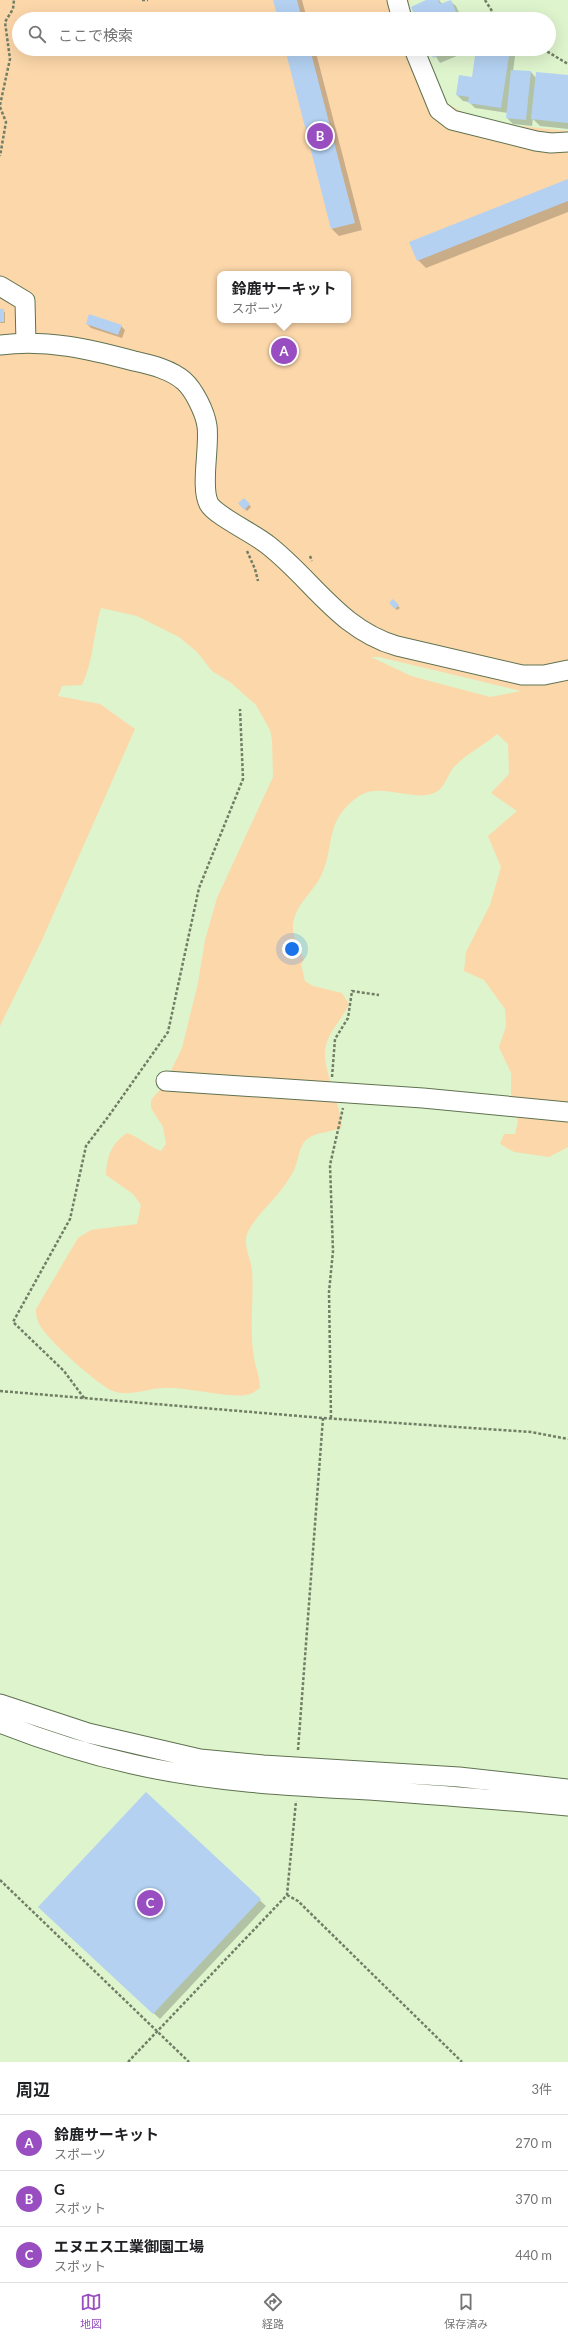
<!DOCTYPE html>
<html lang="ja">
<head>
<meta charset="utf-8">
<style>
  :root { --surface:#fff; --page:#f6f6f6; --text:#202124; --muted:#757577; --line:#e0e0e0; --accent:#984ec1 }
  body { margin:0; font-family:Lato,"Noto Sans JP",sans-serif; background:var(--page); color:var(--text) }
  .you { position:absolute; left:292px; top:949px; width:14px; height:14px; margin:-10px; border:3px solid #fff; border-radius:50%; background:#1a73e8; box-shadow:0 0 0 6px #1a73e833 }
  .badge { display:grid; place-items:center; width:26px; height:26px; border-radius:50%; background:var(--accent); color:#fff; font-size:13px; font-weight:700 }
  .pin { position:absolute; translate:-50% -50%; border:2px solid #fff; box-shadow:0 1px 4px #0006 }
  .popup { position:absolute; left:217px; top:271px; width:134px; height:52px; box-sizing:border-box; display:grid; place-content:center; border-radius:8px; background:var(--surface); filter:drop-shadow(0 1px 3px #0005); font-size:13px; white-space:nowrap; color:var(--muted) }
  .popup b { font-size:15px; color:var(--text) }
  .popup::after { content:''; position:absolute; left:50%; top:100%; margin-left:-8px; border:8px solid transparent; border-top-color:var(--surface) }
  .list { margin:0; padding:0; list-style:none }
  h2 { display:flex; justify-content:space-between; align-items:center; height:52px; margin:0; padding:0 16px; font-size:17px }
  h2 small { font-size:13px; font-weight:400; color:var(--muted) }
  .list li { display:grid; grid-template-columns:26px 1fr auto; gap:12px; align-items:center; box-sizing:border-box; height:56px; padding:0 16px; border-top:1px solid var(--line) }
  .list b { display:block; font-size:15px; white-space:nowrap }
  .list p { margin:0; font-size:13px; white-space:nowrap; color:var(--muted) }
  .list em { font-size:13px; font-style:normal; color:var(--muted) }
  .icon { flex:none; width:22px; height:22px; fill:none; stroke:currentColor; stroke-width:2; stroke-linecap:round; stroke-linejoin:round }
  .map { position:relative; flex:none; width:568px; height:2062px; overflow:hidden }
  .search { position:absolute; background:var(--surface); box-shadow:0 4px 16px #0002; left:12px; right:12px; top:12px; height:44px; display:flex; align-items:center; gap:10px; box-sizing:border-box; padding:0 14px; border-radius:22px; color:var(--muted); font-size:15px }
  .sheet { height:220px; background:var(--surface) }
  nav { display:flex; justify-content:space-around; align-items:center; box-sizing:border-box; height:56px; border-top:1px solid var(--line); background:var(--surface); font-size:11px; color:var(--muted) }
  nav a { display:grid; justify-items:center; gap:2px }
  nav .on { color:var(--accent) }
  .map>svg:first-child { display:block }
  .green { fill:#fcd7aa; fill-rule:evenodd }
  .shadow { fill:#0003 }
  .building { fill:#b4d1f2 }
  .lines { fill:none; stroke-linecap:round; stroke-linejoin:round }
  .minor-casing { stroke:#5f7250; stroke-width:21 }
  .path { stroke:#707e65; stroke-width:2.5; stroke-dasharray:3 2; stroke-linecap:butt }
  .minor { stroke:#fff; stroke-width:19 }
</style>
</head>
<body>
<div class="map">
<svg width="568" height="2062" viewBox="0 0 568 2062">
  <rect width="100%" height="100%" fill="#def4cd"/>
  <path class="green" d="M 0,0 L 410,0 L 406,9 L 410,19 L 19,19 L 19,49 L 423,49 L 446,103 L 481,122 L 568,131 L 568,1147 L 549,1157 L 514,1152 L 500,1144 L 504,1134 L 515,1134 L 518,1121 L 511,1097 L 511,1073 L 499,1047 L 506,1026 L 505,1009 L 484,980 L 464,971 L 466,952 L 490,905 L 501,867 L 488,836 L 517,811 L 491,793 L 509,774 L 508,744 L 497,734 C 483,746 467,753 454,767 C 447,775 445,789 434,793 C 411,802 381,782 359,796 C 323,821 336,845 321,876 C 312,894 292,907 293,929 C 293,938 301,951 304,960 L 301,964 L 305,981 L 313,986 L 342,993 L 349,1004 C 343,1018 330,1030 326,1045 C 320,1065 341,1104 342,1127 C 331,1133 317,1131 306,1140 C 299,1147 299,1157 296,1165 C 294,1172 288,1180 284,1186 C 273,1202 254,1217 247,1234 C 243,1244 251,1260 252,1270 C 254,1299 249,1329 254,1358 C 256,1369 260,1377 260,1388 C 257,1390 253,1393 250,1394 C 231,1400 186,1386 162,1388 C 147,1389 127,1397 113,1391 C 98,1385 49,1341 41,1327 C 37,1321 36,1316 36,1309 L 78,1238 L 91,1230 L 137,1224 L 141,1205 L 133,1194 L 106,1175 C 107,1156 111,1144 127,1133 C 139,1137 148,1146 161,1151 L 166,1144 L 163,1127 L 151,1108 L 151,1100 L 164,1085 L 182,1048 L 198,983 L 205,940 L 217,898 L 273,777 L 272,740 L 270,730 L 256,705 L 230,682 L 212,671 L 197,652 L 179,637 L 137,616 L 101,608 C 93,634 94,660 82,685 L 62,686 L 58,696 L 100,704 L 135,729 L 42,940 L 0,1026 ZM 220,274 L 348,274 L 348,320 L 220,320 ZM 371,657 L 379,657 L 521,691 L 490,697 L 411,676 Z"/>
  <path class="shadow" d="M 274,0 L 302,0 L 307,19 L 279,19 Z
    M 429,0 L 439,0 L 442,4 L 450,1 L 456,6 L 462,19 L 417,19 Z
    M 286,49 L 315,49 L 362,230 L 339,236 L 332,229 Z
    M 431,49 L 462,49 L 464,53 L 440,63 Z
    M 477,49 L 516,49 L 513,71 L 531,72 L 536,78 L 568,76 L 568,129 L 540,126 L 533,119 L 532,126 L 513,124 L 507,118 L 508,113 L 475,108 L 469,102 L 463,101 L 457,95 L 473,78 Z
    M 568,181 L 568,212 L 426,268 L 418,260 Z
    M 0,310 L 5,312 L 5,323 L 0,323 Z
    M 87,324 L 121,326 L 125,330 L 122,338 L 91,328 Z
    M 244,499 L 251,507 L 247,511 L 239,503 Z
    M 393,601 L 400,608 L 397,610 L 390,603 Z
    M 146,1794 L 266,1906 L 160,2019 L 45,1913 Z"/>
  <path class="building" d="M 273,0 L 297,0 L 302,19 L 278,19 Z
    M 426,0 L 438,0 L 440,4 L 451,0 L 459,19 L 416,19 L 411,7 Z
    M 285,49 L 310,49 L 355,223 L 331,229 Z
    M 430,49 L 454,49 L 433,58 Z
    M 476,49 L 510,49 L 501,108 L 468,103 L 469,97 L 456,95 L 459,75 L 472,77 Z
    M 511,70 L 531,71 L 526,120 L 506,118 Z
    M 536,72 L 568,75 L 568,123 L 531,119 Z
    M 568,179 L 568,201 L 417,261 L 409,242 Z
    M 0,309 L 4,309 L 4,322 L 0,322 Z
    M 89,314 L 122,325 L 118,335 L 86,324 Z
    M 244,498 L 250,504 L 244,510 L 238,503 Z
    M 393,599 L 399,605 L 395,609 L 389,603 Z
    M 146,1792 L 261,1899 L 153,2014 L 38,1907 Z"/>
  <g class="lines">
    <defs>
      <path id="minor" d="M 397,0 L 402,19
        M 414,49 L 439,110 L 452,120 L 536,141 L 551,143 L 568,142
        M 0,286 L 25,301 L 26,343
        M 0,345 C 47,339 89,349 134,361 C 151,365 170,369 184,381 C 194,390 205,412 207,426 C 210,446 200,488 209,504 C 216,516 255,534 268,545 C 313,580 339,629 397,646 L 522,675 L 544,675 L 568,670
        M 166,1081 L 423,1098 L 568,1112
        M 0,1704 L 88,1733 L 200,1759 L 263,1765 L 459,1777 L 568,1789
        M 0,1723 C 43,1740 87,1754 132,1764 C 210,1782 290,1786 369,1790 C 436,1795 502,1800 568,1806"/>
    </defs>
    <use href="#minor" class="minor-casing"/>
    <path class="path" d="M 142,0 L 148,0
      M 485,0 L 497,19
      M 543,49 L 568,64
      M 0,105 L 10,59 L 5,22 L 13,9 L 14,0
      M 0,107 L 6,122 L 0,156
      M 247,551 L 255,569 L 258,581
      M 310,556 L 312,561
      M 332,1077 L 335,1039 L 348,1018 L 352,991 L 379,995
      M 0,1391 L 323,1418 L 531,1432 L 568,1439
      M 84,1398 L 64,1371 L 13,1322 L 70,1219 L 86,1146 L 108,1117 L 168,1032 L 199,888 L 243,779 L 240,709
      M 331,1418 L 329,1292 L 333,1251 L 330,1165 L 343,1108
      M 298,1750 L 323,1418
      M 0,1880 L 189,2062
      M 287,1895 L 298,1901 L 462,2062
      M 128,2062 L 287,1895 L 296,1801"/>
    <use href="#minor" class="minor"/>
  </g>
</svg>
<div class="you"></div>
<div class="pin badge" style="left:284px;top:351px">A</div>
<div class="popup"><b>鈴鹿サーキット</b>スポーツ</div>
<div class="pin badge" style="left:320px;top:136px">B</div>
<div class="pin badge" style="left:150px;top:1903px">C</div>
<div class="search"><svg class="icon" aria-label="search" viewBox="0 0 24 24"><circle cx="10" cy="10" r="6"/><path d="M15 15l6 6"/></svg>ここで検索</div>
</div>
<section class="sheet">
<h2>周辺<small>3件</small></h2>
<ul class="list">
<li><span class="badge">A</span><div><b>鈴鹿サーキット</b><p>スポーツ</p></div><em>270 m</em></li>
<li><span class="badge">B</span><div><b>G</b><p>スポット</p></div><em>370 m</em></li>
<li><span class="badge">C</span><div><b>エヌエス工業御園工場</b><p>スポット</p></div><em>440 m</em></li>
</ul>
</section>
<nav>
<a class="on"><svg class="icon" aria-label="map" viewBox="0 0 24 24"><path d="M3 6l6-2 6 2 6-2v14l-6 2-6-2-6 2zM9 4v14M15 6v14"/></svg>地図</a>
<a><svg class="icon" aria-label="directions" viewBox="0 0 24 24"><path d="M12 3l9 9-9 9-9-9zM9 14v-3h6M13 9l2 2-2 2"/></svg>経路</a>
<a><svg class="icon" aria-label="saved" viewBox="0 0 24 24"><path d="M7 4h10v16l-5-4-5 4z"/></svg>保存済み</a>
</nav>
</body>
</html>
